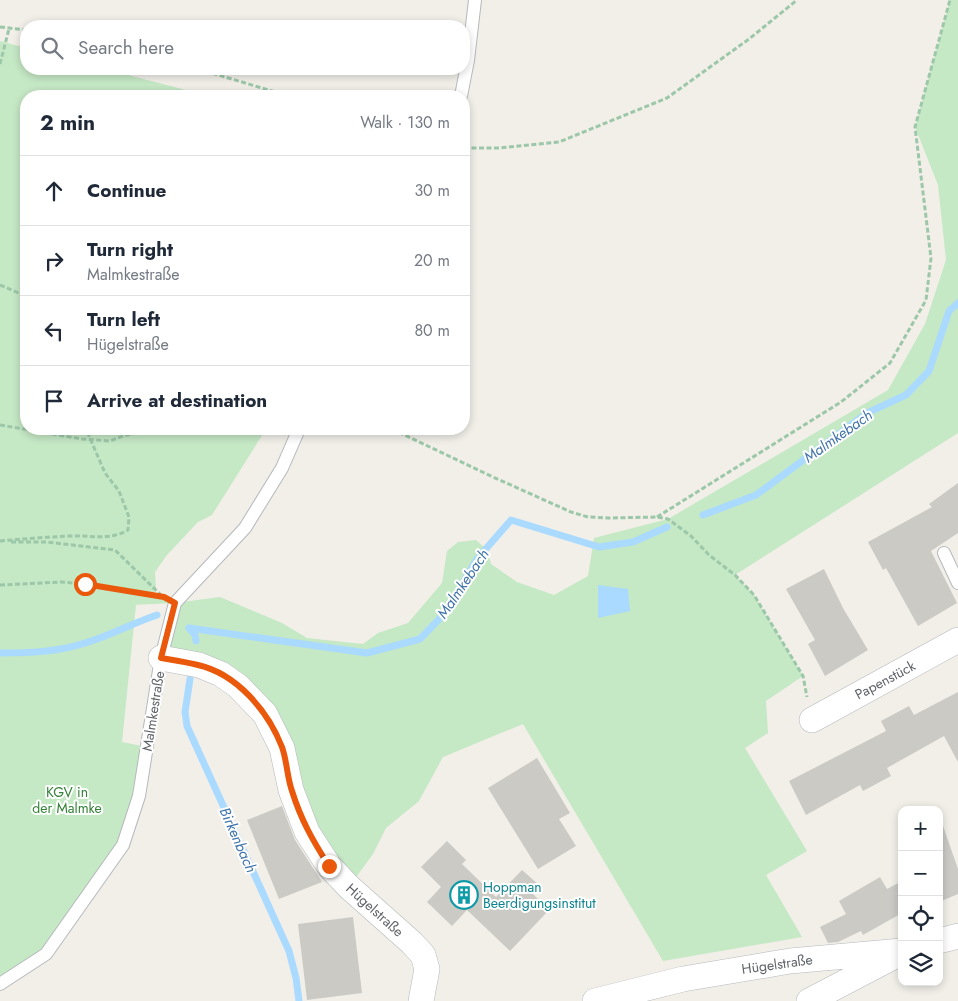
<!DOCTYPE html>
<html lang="en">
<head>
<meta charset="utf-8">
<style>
  :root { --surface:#fff; --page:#f6f6f7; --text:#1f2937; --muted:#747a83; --line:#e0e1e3 }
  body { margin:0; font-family:Jost,sans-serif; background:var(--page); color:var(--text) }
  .controls { position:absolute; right:15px; bottom:15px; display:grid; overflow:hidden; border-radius:10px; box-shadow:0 2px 8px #0003 }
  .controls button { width:45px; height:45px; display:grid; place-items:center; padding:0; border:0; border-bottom:1px solid var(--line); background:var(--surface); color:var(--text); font:25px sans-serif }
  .stop { position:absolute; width:15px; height:15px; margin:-11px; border:4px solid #ea580c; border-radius:50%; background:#fff }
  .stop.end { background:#ea580c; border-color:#fff; box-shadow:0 1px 5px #0008 }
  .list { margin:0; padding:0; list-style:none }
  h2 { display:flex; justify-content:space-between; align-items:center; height:65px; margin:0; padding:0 20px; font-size:21px }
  h2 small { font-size:16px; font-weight:400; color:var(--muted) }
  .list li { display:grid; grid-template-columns:32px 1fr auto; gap:15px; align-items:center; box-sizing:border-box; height:70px; padding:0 20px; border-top:1px solid var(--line) }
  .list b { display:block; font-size:19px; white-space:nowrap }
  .list p { margin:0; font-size:16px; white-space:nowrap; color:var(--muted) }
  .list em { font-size:16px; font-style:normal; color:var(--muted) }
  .icon { flex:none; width:28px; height:28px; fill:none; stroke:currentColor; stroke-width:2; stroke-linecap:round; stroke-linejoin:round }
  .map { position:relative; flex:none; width:958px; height:1001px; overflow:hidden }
  .search { position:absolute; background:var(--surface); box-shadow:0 2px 8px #0003; left:20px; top:20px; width:450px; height:55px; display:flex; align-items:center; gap:12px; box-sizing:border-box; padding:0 18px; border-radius:20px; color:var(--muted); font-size:19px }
  .panel { position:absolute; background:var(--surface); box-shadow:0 2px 8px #0003; left:20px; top:90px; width:450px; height:345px; border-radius:20px }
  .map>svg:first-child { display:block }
  .green { fill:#c5e8c5 }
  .water { fill:#aadaff }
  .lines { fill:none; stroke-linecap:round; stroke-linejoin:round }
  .stream { stroke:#aadaff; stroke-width:7 }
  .building { fill:#cccac5 }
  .lane-casing { stroke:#b5b8bc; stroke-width:14 }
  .street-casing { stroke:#b5b8bc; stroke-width:26 }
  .path { stroke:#9cc7a9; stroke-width:3; stroke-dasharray:5 2.5; stroke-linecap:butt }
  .lane { stroke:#fff; stroke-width:12 }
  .street { stroke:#fff; stroke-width:25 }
  .route { stroke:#ea580c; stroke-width:6 }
  .labels { text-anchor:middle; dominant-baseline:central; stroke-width:4; stroke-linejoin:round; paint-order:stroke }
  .street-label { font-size:14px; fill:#5f6368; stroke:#fff }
  .park-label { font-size:14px; fill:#348238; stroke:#fff }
  .culture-label { font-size:14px; fill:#0d838f; stroke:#fff; text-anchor:start }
  .water-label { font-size:15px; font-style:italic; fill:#4174aa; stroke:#fff }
</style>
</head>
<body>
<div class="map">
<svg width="958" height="1001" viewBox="0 0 958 1001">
  <rect width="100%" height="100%" fill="#f1efe8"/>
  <path class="green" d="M 950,0 L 958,0 L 958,433 L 735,575 L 754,595 L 803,676 L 766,701 L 768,733 L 745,748 L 807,851 L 766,875 L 802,937 L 663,961 L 523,724 L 443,757 L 419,801 L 386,828 L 373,854 L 349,887 L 291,790 L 238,686 L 161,658 L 175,603 L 131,605 L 136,605 L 122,742 L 147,747 L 123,845 L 46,954 L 0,984 L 0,41 L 26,48 L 26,69 L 105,69 L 209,96 L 26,96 L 26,429 L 266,429 L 212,515 L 198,522 L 167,555 L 155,572 L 156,590 L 151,595 L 164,597 L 175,603 L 220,597 L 282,623 L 307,638 L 363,644 L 378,633 L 408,623 L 442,583 L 447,551 L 458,542 L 476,540 L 487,550 L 491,564 L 517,582 L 554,595 L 588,576 L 594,538 L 668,519 L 888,390 L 925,324 L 946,260 L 938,185 L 915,127 Z"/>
  <path class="water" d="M 598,585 L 628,589 L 630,611 L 598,618 Z"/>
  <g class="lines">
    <path class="stream" d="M 703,515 L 756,495 L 867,413 L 906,395 L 929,371 L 949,311 L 958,303
      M 189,628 L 367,653 L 420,639 L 444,614 L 477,559 L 511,520 L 599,547 L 633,542 L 667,527
      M 189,628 L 195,635 L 196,641
      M 0,653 C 28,653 58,652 85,643 C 109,636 133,623 157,615
      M 190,679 L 185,712 L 187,726 L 289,951 L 296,978 L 299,1001"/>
  </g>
  <path class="building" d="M 958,483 L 958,533 L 931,551 L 957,603 L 918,626 L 886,568 L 883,570 L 868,542 L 932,507 L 929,504 Z
    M 824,569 L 843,608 L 868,650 L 825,676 L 808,644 L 815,640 L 786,589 Z
    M 958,692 L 958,762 L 944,736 L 887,768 L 891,776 L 863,791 L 860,785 L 806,815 L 789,781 L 886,731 L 881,721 L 909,706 L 914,715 Z
    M 537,758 L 570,813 L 559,819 L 576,846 L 538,869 L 488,788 Z
    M 282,806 L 295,840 L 322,882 L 279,899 L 247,820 Z
    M 942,823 L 958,869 L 958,894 L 939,902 L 939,824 Z
    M 447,841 L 466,860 L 462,864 L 496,897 L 522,870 L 539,885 L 532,893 L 549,910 L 510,951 L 467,910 L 452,926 L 427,902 L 441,887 L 421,867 Z
    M 880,877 L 887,889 L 902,881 L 902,913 L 863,935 L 861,931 L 838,942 L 828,943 L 820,927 L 846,914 L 839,901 Z
    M 353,917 L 362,993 L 307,1000 L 298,924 Z"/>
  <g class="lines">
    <defs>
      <path id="lane" d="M 461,96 L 468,60 L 475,0
        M 944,553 L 958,583
        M 0,984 L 46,954 L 123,845 L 139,796 L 161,658 L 175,603 L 245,528 L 282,468 L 299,429"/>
      <path id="street" d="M 161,658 L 199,665 L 221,674 L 238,686 L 265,714 L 282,748 L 291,790 L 307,832 L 329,866 L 349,887 L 412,943 L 423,955 L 427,969 L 421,1001
        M 812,720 L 958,640
        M 939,941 L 958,936
        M 595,1001 L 683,979 L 790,961 L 902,951
        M 809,1001 L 893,957"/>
    </defs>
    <use href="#lane" class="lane-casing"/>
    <use href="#street" class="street-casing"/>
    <path class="path" d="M 0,27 L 26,30
      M 0,64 L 9,29
      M 198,69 L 289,96
      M 464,148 L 499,148 L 559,142 L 667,98 L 749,39 L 797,0
      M 0,285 L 26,296
      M 0,425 L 82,439 L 110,441 L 123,436 L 153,429
      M 392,429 L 493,477 L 571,512 L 588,517 L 608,518 L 657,517 L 668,519 L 691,536 L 709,555 L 735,575 L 754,595 L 803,676 L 807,697
      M 657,517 L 841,402 L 890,363 L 926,300 L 931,258 L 915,127 L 950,0
      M 0,541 C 23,539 47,537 70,536 C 91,535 109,541 128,530 L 129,517 L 119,491 L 105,473 L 86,429
      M 11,542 L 47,542 L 115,550 L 161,595
      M 0,585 L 62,582 L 85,584 L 160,597"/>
    <use href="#lane" class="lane"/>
    <use href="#street" class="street"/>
  </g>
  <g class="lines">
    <path class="route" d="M 85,584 L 164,597 L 175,603 L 161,658 C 173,660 186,662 198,665 C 237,674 268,711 282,747 C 287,761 287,777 292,791 C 301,820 313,841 329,866"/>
  </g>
  <defs>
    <symbol id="building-ring" viewBox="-11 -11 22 22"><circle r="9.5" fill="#fff" stroke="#0f9aa8" stroke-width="1.5"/><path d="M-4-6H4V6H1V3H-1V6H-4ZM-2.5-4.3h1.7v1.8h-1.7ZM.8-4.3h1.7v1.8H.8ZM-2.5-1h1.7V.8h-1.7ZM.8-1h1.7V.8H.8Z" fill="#0f9aa8"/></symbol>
  </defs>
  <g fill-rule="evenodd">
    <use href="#building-ring" x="448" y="879" width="32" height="32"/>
  </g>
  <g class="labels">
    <g class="street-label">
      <text transform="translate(885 680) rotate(-28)">Papenstück</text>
      <text transform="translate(153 711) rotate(-81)">Malmkestraße</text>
      <text transform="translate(375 910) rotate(42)">Hügelstraße</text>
      <text transform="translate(777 964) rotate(-8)">Hügelstraße</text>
    </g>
    <g class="park-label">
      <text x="67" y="792">KGV in<tspan x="67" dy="16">der Malmke</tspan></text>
    </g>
    <g class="culture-label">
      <text x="483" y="887">Hoppman<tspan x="483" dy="16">Beerdigungsinstitut</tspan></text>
    </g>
    <g class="water-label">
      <text transform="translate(838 436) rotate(-35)">Malmkebach</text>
      <text transform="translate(463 584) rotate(-56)">Malmkebach</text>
      <text transform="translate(238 840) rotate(66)">Birkenbach</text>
    </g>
  </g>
</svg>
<div class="controls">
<button>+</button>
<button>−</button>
<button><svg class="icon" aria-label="locate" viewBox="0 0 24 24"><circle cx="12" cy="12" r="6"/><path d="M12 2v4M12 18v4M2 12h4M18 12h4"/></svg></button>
<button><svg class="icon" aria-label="layers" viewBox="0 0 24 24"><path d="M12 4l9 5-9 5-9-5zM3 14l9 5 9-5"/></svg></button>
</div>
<div class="stop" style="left:85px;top:584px"></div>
<div class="stop end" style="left:329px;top:866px"></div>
<div class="search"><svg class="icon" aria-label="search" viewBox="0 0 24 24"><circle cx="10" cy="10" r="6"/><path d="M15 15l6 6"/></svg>Search here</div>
<section class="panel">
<h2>2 min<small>Walk · 130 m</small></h2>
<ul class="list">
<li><svg class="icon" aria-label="ahead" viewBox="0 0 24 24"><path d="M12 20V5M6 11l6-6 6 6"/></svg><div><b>Continue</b></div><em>30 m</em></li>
<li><svg class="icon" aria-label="right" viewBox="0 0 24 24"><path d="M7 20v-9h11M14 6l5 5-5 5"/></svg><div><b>Turn right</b><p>Malmkestraße</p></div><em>20 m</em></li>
<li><svg class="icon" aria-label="left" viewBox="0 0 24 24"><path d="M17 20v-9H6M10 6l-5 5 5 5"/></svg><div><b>Turn left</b><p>Hügelstraße</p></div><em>80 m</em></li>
<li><svg class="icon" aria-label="arrive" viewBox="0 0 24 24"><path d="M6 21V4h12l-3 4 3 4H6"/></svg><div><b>Arrive at destination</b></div></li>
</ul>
</section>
</div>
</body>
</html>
